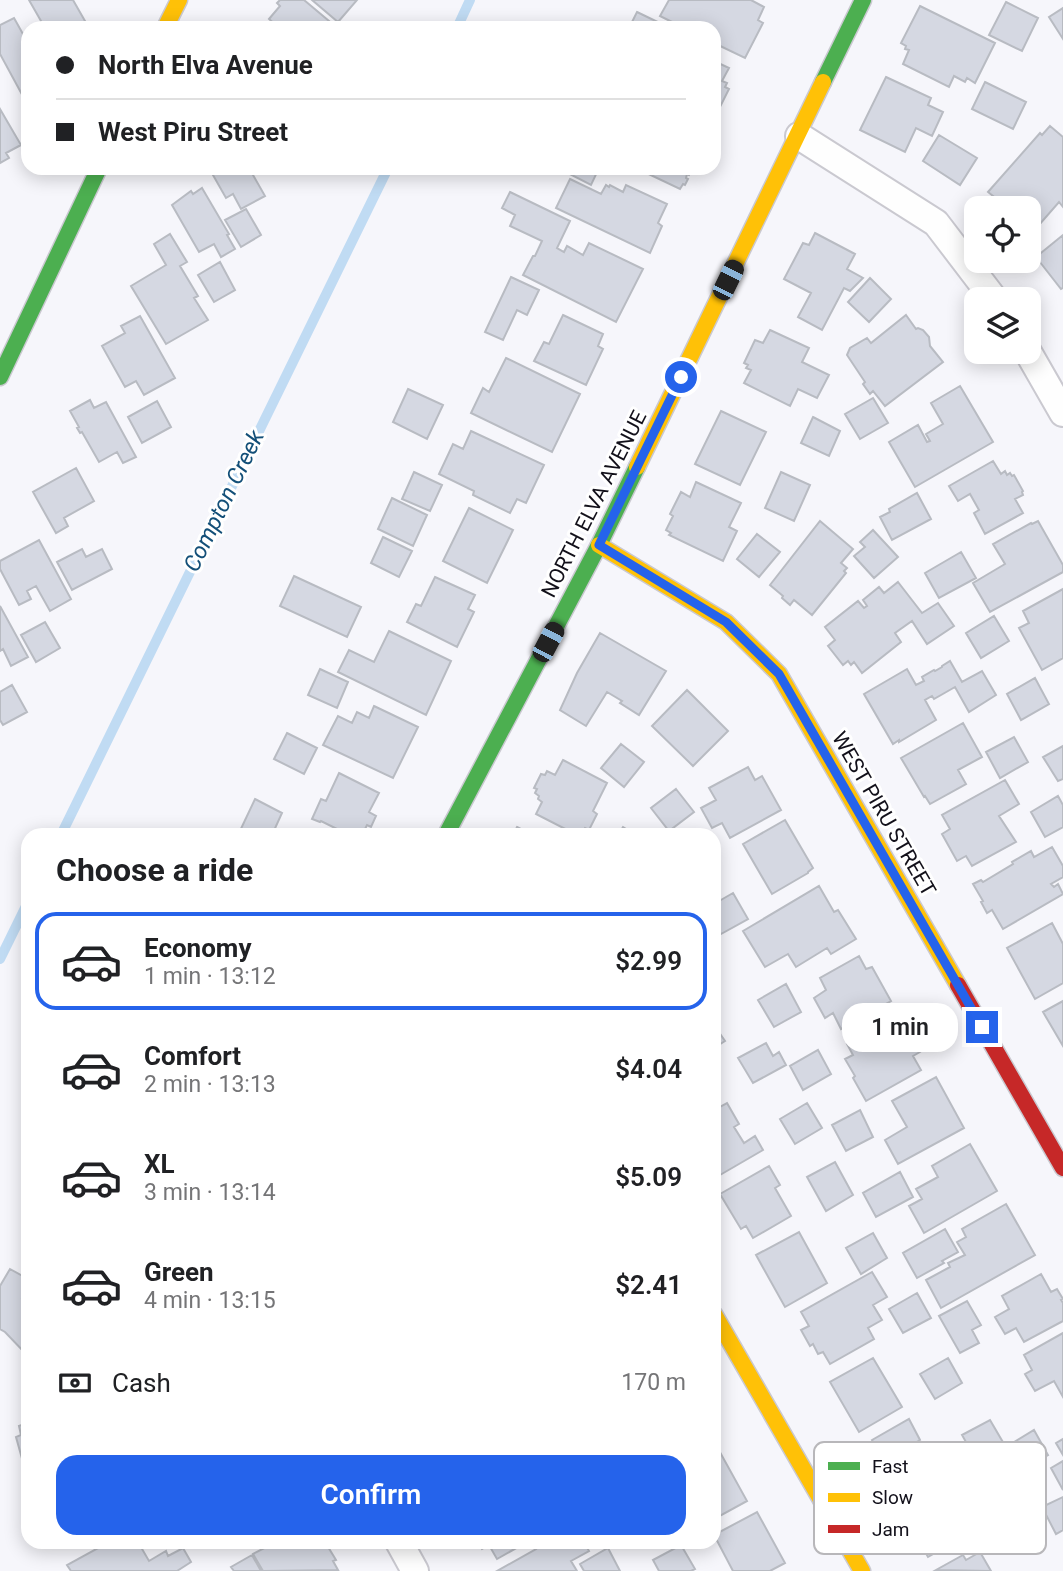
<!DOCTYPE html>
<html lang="en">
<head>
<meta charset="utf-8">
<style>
	:root { --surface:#fff; --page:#f6f6f6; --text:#202124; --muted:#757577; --line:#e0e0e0; --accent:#2563eb }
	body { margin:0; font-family:Roboto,sans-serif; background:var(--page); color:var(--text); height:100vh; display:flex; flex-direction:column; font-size:26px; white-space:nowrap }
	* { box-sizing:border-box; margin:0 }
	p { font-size:23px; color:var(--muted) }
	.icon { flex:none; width:38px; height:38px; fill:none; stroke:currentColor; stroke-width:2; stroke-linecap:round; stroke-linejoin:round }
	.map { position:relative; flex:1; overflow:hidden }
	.panel { position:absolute; left:21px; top:828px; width:700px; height:721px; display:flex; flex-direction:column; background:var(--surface); border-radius:21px; box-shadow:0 4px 18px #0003 }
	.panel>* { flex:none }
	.guide { position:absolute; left:21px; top:21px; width:700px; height:154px; border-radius:21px; box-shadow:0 4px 18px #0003; display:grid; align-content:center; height:154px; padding:0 35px; background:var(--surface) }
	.controls { position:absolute; left:964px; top:196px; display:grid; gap:14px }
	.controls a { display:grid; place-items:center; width:77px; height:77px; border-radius:14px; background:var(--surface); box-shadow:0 4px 18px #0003; font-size:35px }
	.end { position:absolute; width:32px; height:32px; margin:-16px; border:9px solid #2563eb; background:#fff; box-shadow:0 0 0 4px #fff }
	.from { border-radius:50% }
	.bubble { position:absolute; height:49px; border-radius:21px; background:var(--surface); box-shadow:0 4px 18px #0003; font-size:23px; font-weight:600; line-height:49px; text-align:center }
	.car { position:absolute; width:21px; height:42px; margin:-21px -10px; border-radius:9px; box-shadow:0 0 5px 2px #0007; background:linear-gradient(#222 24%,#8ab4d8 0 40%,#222 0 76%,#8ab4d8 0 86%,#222 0) }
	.guide b { display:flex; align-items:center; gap:24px; height:66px; font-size:26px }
	.guide b+b { border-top:2px solid var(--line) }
	.guide i { width:18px; height:18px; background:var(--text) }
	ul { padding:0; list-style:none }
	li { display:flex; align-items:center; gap:21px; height:98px; margin:0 14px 10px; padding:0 21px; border:4px solid transparent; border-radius:21px }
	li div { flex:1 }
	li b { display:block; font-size:26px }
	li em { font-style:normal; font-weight:600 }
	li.current { border-color:var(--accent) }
	li>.icon { width:63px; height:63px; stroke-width:1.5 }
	h2 { padding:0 35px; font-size:32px; line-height:84px }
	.pay { display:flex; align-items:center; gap:18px; height:77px; padding:0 35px; font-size:26px }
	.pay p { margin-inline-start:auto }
	.action { display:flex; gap:14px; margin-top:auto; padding:14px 35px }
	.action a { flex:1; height:80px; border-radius:21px; background:var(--accent); color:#fff; font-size:28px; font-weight:600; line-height:80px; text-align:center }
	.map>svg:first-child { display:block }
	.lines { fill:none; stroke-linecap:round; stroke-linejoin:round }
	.stream { stroke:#c0dbf3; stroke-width:10 }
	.building { fill:#d5d8e2; stroke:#b8bbc2; stroke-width:2 }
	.street-casing { stroke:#cac9d0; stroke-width:30 }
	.fast-casing { stroke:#cac9d0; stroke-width:19 }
	.slow-casing { stroke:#cac9d0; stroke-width:19 }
	.jam-casing { stroke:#cac9d0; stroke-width:19 }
	.street { stroke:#fefefe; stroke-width:26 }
	.fast { stroke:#4caf50; stroke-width:16 }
	.slow { stroke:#ffc107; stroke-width:16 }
	.jam { stroke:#c62828; stroke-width:16 }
	.route { stroke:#2563eb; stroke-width:9 }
	.labels { text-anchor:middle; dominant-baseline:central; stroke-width:6; stroke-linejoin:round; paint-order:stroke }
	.street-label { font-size:21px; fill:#12101a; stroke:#fff }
	.water-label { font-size:23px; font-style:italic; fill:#134f78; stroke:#fff }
	.key { fill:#fff; stroke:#b8b7ba; stroke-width:2 }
	.key-label { font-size:19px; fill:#12101a }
</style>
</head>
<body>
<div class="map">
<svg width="1063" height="1571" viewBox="0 0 1063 1571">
	<rect width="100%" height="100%" fill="#f6f6fb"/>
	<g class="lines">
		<!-- stream -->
		<path class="stream" d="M457,28L470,0
			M61,835L388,168
			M0,959L28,902"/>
	</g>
	<!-- building -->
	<path class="building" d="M29,0H73L89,28H45Z
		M280,0H304L335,26L334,28H279L269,19L280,6L277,3Z
		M312,0H357L338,22Z
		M669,0H751L764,7L758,20L763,23L745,58L714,43V28H684L660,16Z
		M1006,2L1038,18L1022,51L989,35Z
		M920,6L995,43L975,83L967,78L965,82L954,76L949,87L903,64L909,50L905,49L906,46L901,43Z
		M1063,8V39L1049,17Z
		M637,12L666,26L665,28H629Z
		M14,18L28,43V98L25,100L0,54V25Z
		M714,61L729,68L722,81L727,83L725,87L729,89L718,111L714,109Z
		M886,77L931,98L928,105L943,112L932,136L916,128L905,152L860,130Z
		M985,82L1026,102L1013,129L972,109Z
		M0,109L21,145L6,153L9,158L0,163Z
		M1050,126L1063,137V207L1059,202L1032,233L1029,230V208H993L999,201L988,192L1040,133L1042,135Z
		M939,135L977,158L960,185L923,161Z
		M209,168H249L265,196L241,209L233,194L226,198Z
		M563,168H599L591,185L562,170Z
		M636,168H694L689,175L687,174L686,178L688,179L685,185L683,184L680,189Z
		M570,179L601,194L606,185L609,187L610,185L623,192L626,185L667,204L658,223L662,226L650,253L556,208Z
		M202,188L229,234L227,235L235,249L221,257L214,244L199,252L172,205L191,191L193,194Z
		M510,192L570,221L557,248L564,252L567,246L583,255L589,243L643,269L616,322L523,275L533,256H535L542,241L510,226L515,215L502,208Z
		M246,209L261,235L241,247L225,220Z
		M815,233L855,254L847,269L863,278L850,291L844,288L822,330L798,317L811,293L784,279L803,243L809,245Z
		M170,234L187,262L180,266L198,296L194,298L208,320L166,344L131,286L166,265L154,244Z
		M1063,235V288L1061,289L1036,257Z
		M220,262L235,290L214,302L198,275Z
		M511,277L539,290L527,315L517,310L503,340L485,332Z
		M870,278L891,299L869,322L848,302Z
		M563,315L603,334L598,346L603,349L586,385L534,361L544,342L549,344Z
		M906,315L916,329L918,328L923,330L929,337L930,346L943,362L885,406L873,391L870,394L863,384L865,382L847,355L850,348L867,338L871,343Z
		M140,316L175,378L144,395L136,381L125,387L102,346L125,333L121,326Z
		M770,330L809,348L802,362L829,375L817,398L798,389L790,406L744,383L751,370L746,368L748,365L744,363L755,340L763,343Z
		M506,358L580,394L552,452L471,413L483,388L489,392Z
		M960,386L993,442L915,487L889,442L918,425L927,442L930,441L926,434L943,424L931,403Z
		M408,389L443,405L427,439L393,422Z
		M873,398L888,423L860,439L845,414Z
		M90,400L94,408L106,402L136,457L123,463L117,452L99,462L82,432L80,433L77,428L79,427L70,411Z
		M157,401L171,427L142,443L128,417Z
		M721,411L766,432L740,485L695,464Z
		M813,417L840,431L829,456L801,443Z
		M471,431L544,465L526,503L517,499L510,513L473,495L474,491L439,474L453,444L463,449Z
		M993,461L1001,474L1005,471L1007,475L1010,473L1012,476L1014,475L1023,491L1022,492L1023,495L1015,499L1023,513L985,534L974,513L979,510L970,494L958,501L949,486Z
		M76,468L94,501L64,518L68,526L56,533L33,492Z
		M414,472L442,485L430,511L402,499Z
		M781,472L810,485L794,521L765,508Z
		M696,482L741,503L729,527L737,531L723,561L669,535L671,533L666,530L673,516L670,514L681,492L690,497Z
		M917,493L931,519L892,540L880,517L890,512L889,509Z
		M392,498L427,515L413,546L378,529Z
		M469,508L513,530L487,583L443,561Z
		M820,521L853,549L841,563L847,568L844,571L846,573L812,615L794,600L790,605L782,598L783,596L770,585Z
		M1038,521L1063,565V572L990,612L973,583L1005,564L993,544L1031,523L1032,524Z
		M873,530L898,557L874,578L854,556L865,547L860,542Z
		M757,534L780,552L759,577L737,559Z
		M383,537L412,551L399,577L371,563Z
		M39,540L71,599L50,611L36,586L27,591L31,599L19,605L0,569V561Z
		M82,549L86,557L102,549L112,569L72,590L57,562Z
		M961,552L976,578L939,598L925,573Z
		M294,576L361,607L347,637L280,606Z
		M435,577L475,595L468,609L474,612L457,647L407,622L416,604L421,606Z
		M898,582L922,613L938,603L954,626L927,644L912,621L895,633L901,642L862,673L854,662L851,665L848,661L843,665L828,646L835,640L825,627L858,601L864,608L867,606L863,600L879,587L884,593Z
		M1063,589V658L1042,670L1019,628L1029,623L1023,611Z
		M0,606L28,657L11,666L3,649L0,651Z
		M994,616L1009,641L981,658L966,633Z
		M45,622L60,648L36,662L21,635Z
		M389,631L451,661L426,715L338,672L349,650L374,662Z
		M600,633L666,671L639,715L620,703L622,701L607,692L586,726L560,710L577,673Z
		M950,661L962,682L982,671L996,695L969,712L955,687L934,699L932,696L925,700L936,720L899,742V740L893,744L864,694L907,669L916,685L924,681L922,677L934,670L935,671L942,667V666Z
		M320,669L348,682L337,708L308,695Z
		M1035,678L1049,704L1021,720L1007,694Z
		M12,685L27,712L3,725L0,720V692Z
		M687,690L728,731L693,766L652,726Z
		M374,706L418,727L393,778L323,745L338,716L352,723L357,712L369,718Z
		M963,723L982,757L958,770L966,784L930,804L925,796L924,797L901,758Z
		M287,733L317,748L304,774L274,759Z
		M1014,737L1028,762L1000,778L986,752Z
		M621,744L644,762L624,787L601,768Z
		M1063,746V779L1058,781L1043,757Z
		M563,760L607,783L593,811L597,814L589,830L585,828L582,835H577L536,814L542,802L538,799L539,796L535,793L537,789L534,788L541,774L545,775L547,771L555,775Z
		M748,767L755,780L762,776L781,810L730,838L722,823L712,828L701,808L716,800L709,788Z
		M339,773L379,793L369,812L376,816L371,827L367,825L362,835H349L321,821L320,822L312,819L321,799L326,801Z
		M1005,780L1019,804L999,816L1016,842L972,866L966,856L957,861L942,834L950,829L942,815Z
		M676,789L694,812L669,831L651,808Z
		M1058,796L1063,805V827L1045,837L1031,812Z
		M255,799L282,813L272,835H238Z
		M785,820L813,868L808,872V873L772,894L743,844Z
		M517,827L532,835H513Z
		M623,827L636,835H618Z
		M1052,847L1063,866V877L1051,884L1054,887L1058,884L1063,894L1003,929L992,910L987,913L981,902L983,901L973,884L981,880L983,882L1013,864L1012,862L1031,851L1034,857Z
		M819,886L834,912L838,910L856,939L831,954L827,948L796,967L788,954L765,967L743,931Z
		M733,893L748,919L721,934L714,923V904Z
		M1052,923L1063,944V983L1035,999L1007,948Z
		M859,956L866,969L872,967L891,1001L841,1029L833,1013L825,1018L814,998L826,990L820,978Z
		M786,984L801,1012L774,1027L758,1000Z
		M1063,1001V1046L1043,1012Z
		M890,1019L897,1030L905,1026L920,1052L913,1056L921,1070L866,1101L853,1078L855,1076L845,1059L853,1055L847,1044Z
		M714,1025L725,1041L714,1048Z
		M766,1043L773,1056L779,1052L786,1065L753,1083L738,1058Z
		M818,1050L831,1074L803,1090L790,1066Z
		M936,1077L964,1128L898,1164L885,1140L907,1127L892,1101Z
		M727,1103L739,1124L734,1127L744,1143L755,1136L763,1150L720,1175L714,1165V1110Z
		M807,1103L822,1128L795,1144L780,1119Z
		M860,1110L873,1137L846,1151L832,1125Z
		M970,1144L997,1191L924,1233L909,1206L922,1199L916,1189L938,1177L932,1166Z
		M835,1162L853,1195L826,1211L807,1177Z
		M769,1166L780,1185L775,1188L791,1216L753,1238L746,1226L741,1229L720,1194Z
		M900,1172L913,1197L876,1217L863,1193Z
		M1006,1204L1035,1255L941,1308L926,1280L950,1267L948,1263L965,1255L957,1242L966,1237L962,1229Z
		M945,1229L958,1252L942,1261L944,1263L917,1278L903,1253Z
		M799,1232L827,1283L785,1307L756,1255Z
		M873,1233L887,1258L861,1274L846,1248Z
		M10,1269L28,1279V1288L22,1298L28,1303L27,1355L5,1332L0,1329V1286Z
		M872,1272L887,1297L873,1305L882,1320L868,1328L874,1339L830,1364L823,1352L818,1354L813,1344L810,1346L801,1330L809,1326L801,1312Z
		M1041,1274L1051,1292L1057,1289L1063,1299L1061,1300L1063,1303V1321L1024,1342L1016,1328L1005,1334L995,1317L1009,1309L1002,1296Z
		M917,1293L931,1318L903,1333L889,1309Z
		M967,1301L981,1325L972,1330L979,1343L960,1353L939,1316Z
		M1063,1333V1397L1054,1381L1035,1391L1025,1374L1032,1370L1024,1355Z
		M873,1358L902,1407L859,1432L830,1382Z
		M948,1358L962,1383L935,1399L920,1374Z
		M909,1419L920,1440L915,1443L924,1458L936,1452L945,1467L901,1492L895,1480L887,1485L872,1458L880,1454L872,1440Z
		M990,1420L1004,1444L976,1460L962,1435Z
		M28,1423V1463V1461L23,1462L16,1437L21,1435L19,1426Z
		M1034,1430L1048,1455L1020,1471L1006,1447Z
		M1063,1439V1455L1056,1443Z
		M716,1445L747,1501L718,1517L714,1510V1446Z
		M1063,1461V1490L1051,1468Z
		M952,1481L973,1518L966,1521L972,1532L928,1557L901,1510Z
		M1063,1497V1530L1056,1534L1042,1507Z
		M757,1512L785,1563L770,1571H733L714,1535Z
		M109,1542H138L149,1561L166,1551L168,1556L183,1548L191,1562L177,1571H71L67,1565Z
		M276,1542H325L336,1560L333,1561L338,1570L263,1571L253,1554Z
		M478,1542H527L497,1559L489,1545L482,1549Z
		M545,1542H584L589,1551L571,1561L577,1571H497L536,1549L535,1547Z
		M681,1545L695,1569L691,1571H659L653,1560Z
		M608,1548L620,1571H584L580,1564Z
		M980,1552L991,1571L936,1570L963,1555L966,1560Z
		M252,1555L261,1571H234L231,1567Z"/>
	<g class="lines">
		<defs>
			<path id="street" d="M799,136L936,223L994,299
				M1028,352L1063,413
				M399,1542L415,1571"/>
			<path id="fast" d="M823,82L863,0
				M0,377L99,168
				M446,835L599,545L637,467"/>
			<path id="slow" d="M165,28L179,0
				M637,467L823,82
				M599,545L726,622L779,674L958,985
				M714,1314L862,1571"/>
			<path id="jam" d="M958,985L1063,1168"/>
		</defs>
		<!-- street casing -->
		<use href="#street" class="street-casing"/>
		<!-- fast casing -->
		<use href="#fast" class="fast-casing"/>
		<!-- slow casing -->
		<use href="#slow" class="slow-casing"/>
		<!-- jam casing -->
		<use href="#jam" class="jam-casing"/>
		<!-- street -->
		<use href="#street" class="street"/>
		<!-- fast -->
		<use href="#fast" class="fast"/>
		<!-- slow -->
		<use href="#slow" class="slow"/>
		<!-- jam -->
		<use href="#jam" class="jam"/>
	</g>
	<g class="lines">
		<!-- route -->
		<path class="route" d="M681,377L599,545L726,622L779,674L982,1027"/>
	</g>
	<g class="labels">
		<!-- street labels -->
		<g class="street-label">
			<text transform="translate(594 504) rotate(-63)">NORTH ELVA AVENUE</text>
			<text transform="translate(884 814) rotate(60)">WEST PIRU STREET</text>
		</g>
		<!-- water labels -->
		<g class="water-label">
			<text transform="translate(224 501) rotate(-64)">Compton Creek</text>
		</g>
	</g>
	<!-- legend -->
	<rect x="814" y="1442" width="232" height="112" rx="10" class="key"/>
	<rect x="828" y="1462" width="32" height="8" fill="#4caf50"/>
	<rect x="828" y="1493" width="32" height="9" fill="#ffc107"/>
	<rect x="828" y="1525" width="32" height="8" fill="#c62828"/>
	<g class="key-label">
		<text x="872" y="1473">Fast</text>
		<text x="872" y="1504">Slow</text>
		<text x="872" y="1536">Jam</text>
	</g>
</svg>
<div class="controls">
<a><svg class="icon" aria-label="locate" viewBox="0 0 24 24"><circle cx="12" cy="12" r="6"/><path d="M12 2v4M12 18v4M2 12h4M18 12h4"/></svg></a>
<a><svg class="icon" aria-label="layers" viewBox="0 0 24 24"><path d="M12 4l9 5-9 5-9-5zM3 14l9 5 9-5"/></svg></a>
</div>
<i class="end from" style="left:681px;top:377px"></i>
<i class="end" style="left:982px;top:1027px"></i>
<div class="bubble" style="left:842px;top:1003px;width:116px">1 min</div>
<i class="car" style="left:728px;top:280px;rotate:26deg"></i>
<i class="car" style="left:548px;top:642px;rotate:28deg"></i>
<div class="guide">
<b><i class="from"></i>North Elva Avenue</b>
<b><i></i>West Piru Street</b>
</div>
<section class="panel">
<h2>Choose a ride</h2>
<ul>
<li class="current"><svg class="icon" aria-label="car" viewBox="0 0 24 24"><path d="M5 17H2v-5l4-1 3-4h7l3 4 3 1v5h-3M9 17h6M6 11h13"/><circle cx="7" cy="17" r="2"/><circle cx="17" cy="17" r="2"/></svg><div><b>Economy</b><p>1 min · 13:12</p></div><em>$2.99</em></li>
<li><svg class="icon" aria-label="car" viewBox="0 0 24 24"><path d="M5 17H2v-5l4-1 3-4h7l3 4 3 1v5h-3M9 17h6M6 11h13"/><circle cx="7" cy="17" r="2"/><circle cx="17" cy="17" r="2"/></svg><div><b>Comfort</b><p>2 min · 13:13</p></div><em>$4.04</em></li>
<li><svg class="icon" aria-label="car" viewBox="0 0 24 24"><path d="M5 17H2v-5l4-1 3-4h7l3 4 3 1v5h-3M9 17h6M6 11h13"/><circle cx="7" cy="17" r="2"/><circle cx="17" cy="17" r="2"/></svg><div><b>XL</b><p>3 min · 13:14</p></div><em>$5.09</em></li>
<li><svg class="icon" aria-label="car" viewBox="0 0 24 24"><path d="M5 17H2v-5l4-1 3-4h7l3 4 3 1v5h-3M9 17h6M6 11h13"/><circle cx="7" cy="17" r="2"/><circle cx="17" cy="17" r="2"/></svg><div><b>Green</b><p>4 min · 13:15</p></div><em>$2.41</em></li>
</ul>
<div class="pay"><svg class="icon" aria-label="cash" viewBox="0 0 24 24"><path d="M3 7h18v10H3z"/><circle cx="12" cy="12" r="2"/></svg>Cash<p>170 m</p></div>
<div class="action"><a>Confirm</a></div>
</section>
</div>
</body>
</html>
